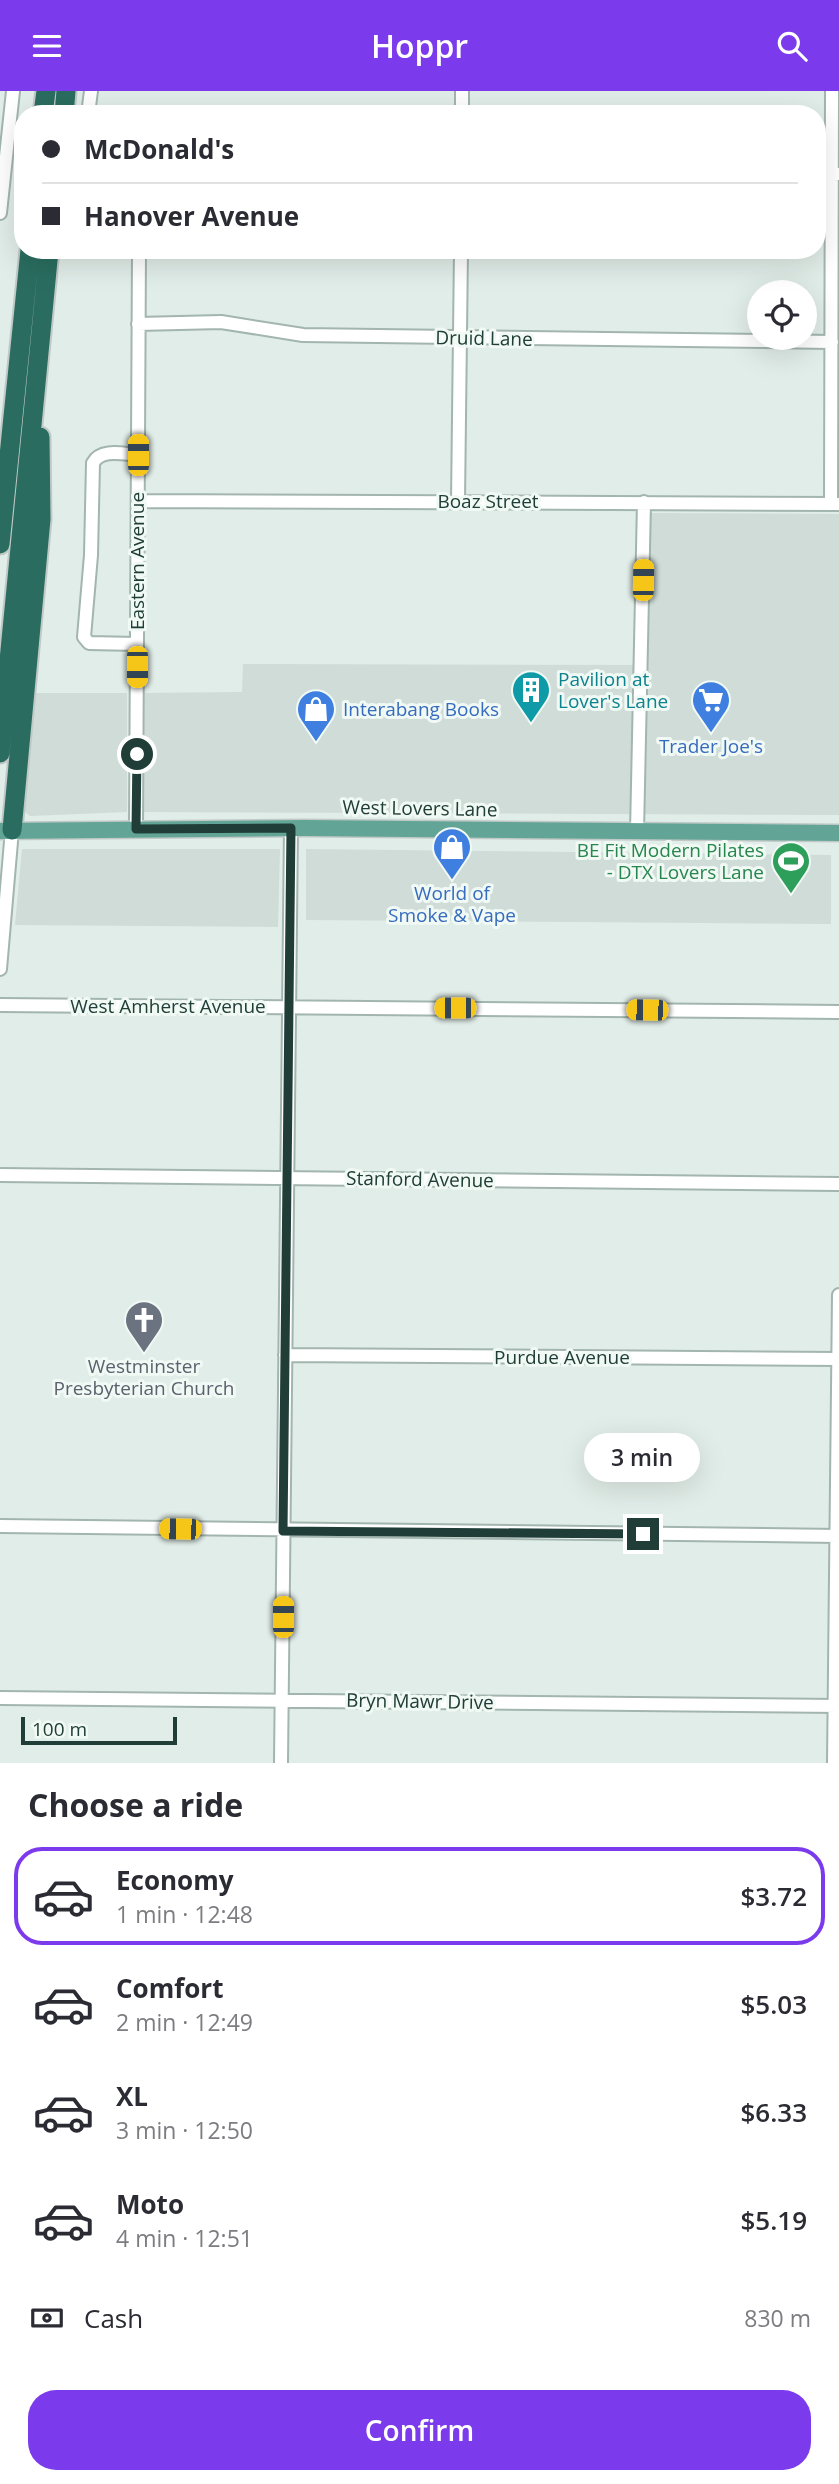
<!DOCTYPE html>
<html lang="en">
<head>
<meta charset="utf-8">
<style>
	:root { --surface:#fff; --page:#f7f7f7; --text:#2b2b33; --muted:#7c7c81; --line:#e1e1e2; --accent:#7c3aed }
	body { margin:0; font-family:"Open Sans",sans-serif; background:var(--page); color:var(--text); height:100vh; display:flex; flex-direction:column; font-size:26px; white-space:nowrap }
	* { box-sizing:border-box; margin:0 }
	p { font-size:23px; color:var(--muted) }
	.icon { flex:none; width:38px; height:38px; fill:none; stroke:currentColor; stroke-width:2; stroke-linecap:round; stroke-linejoin:round }
	.map { position:relative; height:1672px; overflow:hidden }
	.details { display:flex; flex-direction:column; background:var(--surface); flex:1 }
	.details>* { flex:none }
	.banner { position:absolute; left:14px; top:14px; width:812px; height:154px; border-radius:28px; box-shadow:0 7px 28px #0002; display:grid; align-content:center; height:154px; padding:0 28px; background:var(--surface) }
	.buttons { position:absolute; left:747px; top:189px; display:grid; gap:14px }
	.buttons a { display:grid; place-items:center; width:70px; height:70px; border-radius:50%; background:var(--surface); box-shadow:0 7px 28px #0002; font-size:35px }
	.scale { position:absolute; left:21px; bottom:18px; width:156px; box-sizing:border-box; padding-left:7px; border:4px solid #203e37; border-top:0; font-size:19px; line-height:24px; white-space:nowrap; color:#203e37; -webkit-text-stroke:5px #f1f9f5; paint-order:stroke }
	.end { position:absolute; width:32px; height:32px; margin:-16px; border:9px solid #203e37; background:#fff; box-shadow:0 0 0 4px #fff }
	.from { border-radius:50% }
	.bubble { position:absolute; height:49px; border-radius:24px; background:var(--surface); box-shadow:0 7px 28px #0002; font-size:23px; font-weight:600; line-height:49px; text-align:center }
	.car { position:absolute; width:21px; height:42px; margin:-21px -10px; border-radius:9px; box-shadow:0 0 5px 2px #0007; background:linear-gradient(#f5c518 24%,#345 0 40%,#f5c518 0 76%,#345 0 86%,#f5c518 0) }
	.banner b { display:flex; align-items:center; gap:24px; height:66px; font-size:26px }
	.banner b+b { border-top:2px solid var(--line) }
	.banner i { width:18px; height:18px; background:var(--text) }
	ul { padding:0; list-style:none }
	li { display:flex; align-items:center; gap:21px; height:98px; margin:0 14px 10px; padding:0 14px; border:4px solid transparent; border-radius:28px }
	li div { flex:1 }
	li b { display:block; font-size:26px }
	li em { font-style:normal; font-weight:600 }
	li.current { border-color:var(--accent) }
	li>.icon { width:63px; height:63px; stroke-width:1.5 }
	h2 { padding:0 28px; font-size:32px; line-height:84px }
	.pay { display:flex; align-items:center; gap:18px; height:77px; padding:0 28px; font-size:26px }
	.pay p { margin-inline-start:auto }
	.action { display:flex; gap:14px; margin-top:auto; padding:14px 28px }
	.action a { flex:1; height:80px; border-radius:28px; background:var(--accent); color:#fff; font-size:28px; font-weight:600; line-height:80px; text-align:center }
	header { display:flex; justify-content:space-between; align-items:center; height:91px; padding:0 28px; background:var(--accent); color:#fff; font-size:32px; font-weight:600 }
	.map>svg:first-child { display:block }
	.built { fill:#cfdcd7 }
	.lines { fill:none; stroke-linecap:round; stroke-linejoin:round }
	.minor-casing { stroke:#a3b5af; stroke-width:16 }
	.major-casing { stroke:#c1c9c7; stroke-width:19 }
	.highway-casing { stroke:#c1c9c7; stroke-width:23 }
	.minor { stroke:#fff; stroke-width:12 }
	.major { stroke:#62a596; stroke-width:16 }
	.highway { stroke:#2a6d60; stroke-width:19 }
	.route { stroke:#203e37; stroke-width:9 }
	.labels { text-anchor:middle; dominant-baseline:central; stroke-width:6; stroke-linejoin:round; paint-order:stroke }
	.street-label { font-size:19px; fill:#203e37; stroke:#f1f9f5 }
	.culture-label { font-size:19px; fill:#0d838f; stroke:#f1f9f5; text-anchor:start }
	.shop-label { font-size:19px; fill:#366cbe; stroke:#f1f9f5 }
	.leisure-label { font-size:19px; fill:#27864d; stroke:#f1f9f5; text-anchor:end }
	.worship-label { font-size:19px; fill:#5b616d; stroke:#f1f9f5 }
</style>
</head>
<body>
<header><svg class="icon" aria-label="menu" viewBox="0 0 24 24"><path d="M4 6h16M4 12h16M4 18h16"/></svg>Hoppr<svg class="icon" aria-label="search" viewBox="0 0 24 24"><circle cx="10" cy="10" r="6"/><path d="M15 15l6 6"/></svg></header>
<div class="map">
<svg width="839" height="1672" viewBox="0 0 839 1672">
	<rect width="100%" height="100%" fill="#e1ede8"/>
	<!-- built -->
	<path class="built" d="M650,422L839,423V724L140,721L141,602L242,601L243,573L647,574Z
		M32,602H127V721L30,725L24,720Z
		M22,758H280L278,836L15,834Z
		M306,758L831,764V833L306,829Z"/>
	<g class="lines">
		<defs>
			<path id="minor" d="M462,0V23
				M88,23L91,0
				M817,84L839,83
				M0,122L13,0
				M138,233L221,231L303,244L832,251
				M138,410L839,413
				M458,410L461,159
				M831,413L832,0
				M137,553L89,552L84,546L91,464L93,372C101,357 123,363 138,364
				M136,738L139,159
				M637,741L644,411
				M0,878L12,739
				M0,914L839,921
				M0,1084L839,1093
				M285,1264L839,1268
				M0,1435L839,1445
				M0,1607L839,1615
				M281,1672L291,737
				M834,1672L839,1204"/>
			<path id="major" d="M0,740L305,737L839,742"/>
			<path id="highway" d="M43,23L46,0
				M64,23L66,0
				M0,453L30,159
				M0,662L49,159
				M12,739L41,428L40,346"/>
		</defs>
		<!-- minor casing -->
		<use href="#minor" class="minor-casing"/>
		<!-- major casing -->
		<use href="#major" class="major-casing"/>
		<!-- highway casing -->
		<use href="#highway" class="highway-casing"/>
		<!-- minor -->
		<use href="#minor" class="minor"/>
		<!-- major -->
		<use href="#major" class="major"/>
		<!-- highway -->
		<use href="#highway" class="highway"/>
	</g>
	<g class="lines">
		<!-- route -->
		<path class="route" d="M137,663L136,738L291,737L283,1440L643,1443"/>
	</g>
	<!-- icons -->
	<defs>
		<symbol id="building-pin" viewBox="-11 -11 22 30"><path d="M0 17L-7.5 6A9.5 9.5 0 1 1 7.5 6Z" fill="#0f9aa8" stroke="#f1f9f5"/><path d="M-4-6H4V6H1V3H-1V6H-4ZM-2.5-4.3h1.7v1.8h-1.7ZM.8-4.3h1.7v1.8H.8ZM-2.5-1h1.7V.8h-1.7ZM.8-1h1.7V.8H.8Z" fill="#fff"/></symbol>
		<symbol id="supermarket-pin" viewBox="-11 -11 22 30"><path d="M0 17L-7.5 6A9.5 9.5 0 1 1 7.5 6Z" fill="#3f7fe0" stroke="#f1f9f5"/><path d="M-6-5.5h2.5l.6 2H6L4.5 2H-2.5L-4.4-4H-6ZM-1.5 3.2a1.3 1.3 0 1 0 .1 0ZM3 3.2a1.3 1.3 0 1 0 .1 0Z" fill="#fff"/></symbol>
		<symbol id="shop-pin" viewBox="-11 -11 22 30"><path d="M0 17L-7.5 6A9.5 9.5 0 1 1 7.5 6Z" fill="#3f7fe0" stroke="#f1f9f5"/><path d="M-5-2.5h2.3a2.7 3.5 0 0 1 5.4 0H5L5.5 6h-11ZM-1.5-2.5h3a1.5 2.3 0 0 0-3 0Z" fill="#fff"/></symbol>
		<symbol id="stadium-pin" viewBox="-11 -11 22 30"><path d="M0 17L-7.5 6A9.5 9.5 0 1 1 7.5 6Z" fill="#2e9e5b" stroke="#f1f9f5"/><path d="M0-5a6.5 5 0 1 0 0 10a6.5 5 0 1 0 0-10ZM-3.5-1.8h7v3.6h-7Z" fill="#fff"/></symbol>
		<symbol id="church-pin" viewBox="-11 -11 22 30"><path d="M0 17L-7.5 6A9.5 9.5 0 1 1 7.5 6Z" fill="#6b7280" stroke="#f1f9f5"/><path d="M-1.2-6h2.4v3.5h3.3v2.4h-3.3V6h-2.4V-.1h-3.3v-2.4h3.3Z" fill="#fff"/></symbol>
	</defs>
	<g fill-rule="evenodd">
		<use href="#building-pin" x="509" y="577" width="44" height="60"/>
		<use href="#supermarket-pin" x="689" y="587" width="44" height="60"/>
		<use href="#shop-pin" x="294" y="596" width="44" height="60"/>
		<use href="#shop-pin" x="430" y="734" width="44" height="60"/>
		<use href="#stadium-pin" x="769" y="748" width="44" height="60"/>
		<use href="#church-pin" x="122" y="1207" width="44" height="60"/>
	</g>
	<g class="labels">
		<!-- street labels -->
		<g class="street-label">
			<text transform="translate(484 247) rotate(1)">Druid Lane</text>
			<text x="488" y="410">Boaz Street</text>
			<text transform="translate(137 470) rotate(-90)">Eastern Avenue</text>
			<text transform="translate(420 717) rotate(1)">West Lovers Lane</text>
			<text x="168" y="915">West Amherst Avenue</text>
			<text transform="translate(420 1088) rotate(1)">Stanford Avenue</text>
			<text x="562" y="1266">Purdue Avenue</text>
			<text transform="translate(420 1610) rotate(1)">Bryn Mawr Drive</text>
		</g>
		<!-- culture labels -->
		<g class="culture-label">
			<text x="558" y="588">Pavilion at<tspan x="558" dy="22">Lover's Lane</tspan></text>
		</g>
		<!-- shop labels -->
		<g class="shop-label">
			<text x="343" y="618" text-anchor="start">Interabang Books</text>
			<text x="711" y="655">Trader Joe's</text>
			<text x="452" y="802">World of<tspan x="452" dy="22">Smoke &amp; Vape</tspan></text>
		</g>
		<!-- leisure labels -->
		<g class="leisure-label">
			<text x="764" y="759">BE Fit Modern Pilates<tspan x="764" dy="22">- DTX Lovers Lane</tspan></text>
		</g>
		<!-- worship labels -->
		<g class="worship-label">
			<text x="144" y="1275">Westminster<tspan x="144" dy="22">Presbyterian Church</tspan></text>
		</g>
	</g>
</svg>
<div class="buttons">
<a><svg class="icon" aria-label="locate" viewBox="0 0 24 24"><circle cx="12" cy="12" r="6"/><path d="M12 2v4M12 18v4M2 12h4M18 12h4"/></svg></a>
</div>
<div class="scale">100 m</div>
<i class="end from" style="left:137px;top:663px"></i>
<i class="end" style="left:643px;top:1443px"></i>
<div class="bubble" style="left:584px;top:1342px;width:116px">3 min</div>
<i class="car" style="left:138px;top:364px;rotate:0deg"></i>
<i class="car" style="left:643px;top:489px;rotate:1deg"></i>
<i class="car" style="left:137px;top:576px;rotate:180deg"></i>
<i class="car" style="left:455px;top:917px;rotate:270deg"></i>
<i class="car" style="left:647px;top:919px;rotate:271deg"></i>
<i class="car" style="left:180px;top:1438px;rotate:271deg"></i>
<i class="car" style="left:283px;top:1526px;rotate:0deg"></i>
<div class="banner">
<b><i class="from"></i>McDonald's</b>
<b><i></i>Hanover Avenue</b>
</div>
</div>
<section class="details">
<h2>Choose a ride</h2>
<ul>
<li class="current"><svg class="icon" aria-label="car" viewBox="0 0 24 24"><path d="M5 17H2v-5l4-1 3-4h7l3 4 3 1v5h-3M9 17h6M6 11h13"/><circle cx="7" cy="17" r="2"/><circle cx="17" cy="17" r="2"/></svg><div><b>Economy</b><p>1 min · 12:48</p></div><em>$3.72</em></li>
<li><svg class="icon" aria-label="car" viewBox="0 0 24 24"><path d="M5 17H2v-5l4-1 3-4h7l3 4 3 1v5h-3M9 17h6M6 11h13"/><circle cx="7" cy="17" r="2"/><circle cx="17" cy="17" r="2"/></svg><div><b>Comfort</b><p>2 min · 12:49</p></div><em>$5.03</em></li>
<li><svg class="icon" aria-label="car" viewBox="0 0 24 24"><path d="M5 17H2v-5l4-1 3-4h7l3 4 3 1v5h-3M9 17h6M6 11h13"/><circle cx="7" cy="17" r="2"/><circle cx="17" cy="17" r="2"/></svg><div><b>XL</b><p>3 min · 12:50</p></div><em>$6.33</em></li>
<li><svg class="icon" aria-label="car" viewBox="0 0 24 24"><path d="M5 17H2v-5l4-1 3-4h7l3 4 3 1v5h-3M9 17h6M6 11h13"/><circle cx="7" cy="17" r="2"/><circle cx="17" cy="17" r="2"/></svg><div><b>Moto</b><p>4 min · 12:51</p></div><em>$5.19</em></li>
</ul>
<div class="pay"><svg class="icon" aria-label="cash" viewBox="0 0 24 24"><path d="M3 7h18v10H3z"/><circle cx="12" cy="12" r="2"/></svg>Cash<p>830 m</p></div>
<div class="action"><a>Confirm</a></div>
</section>
</body>
</html>
